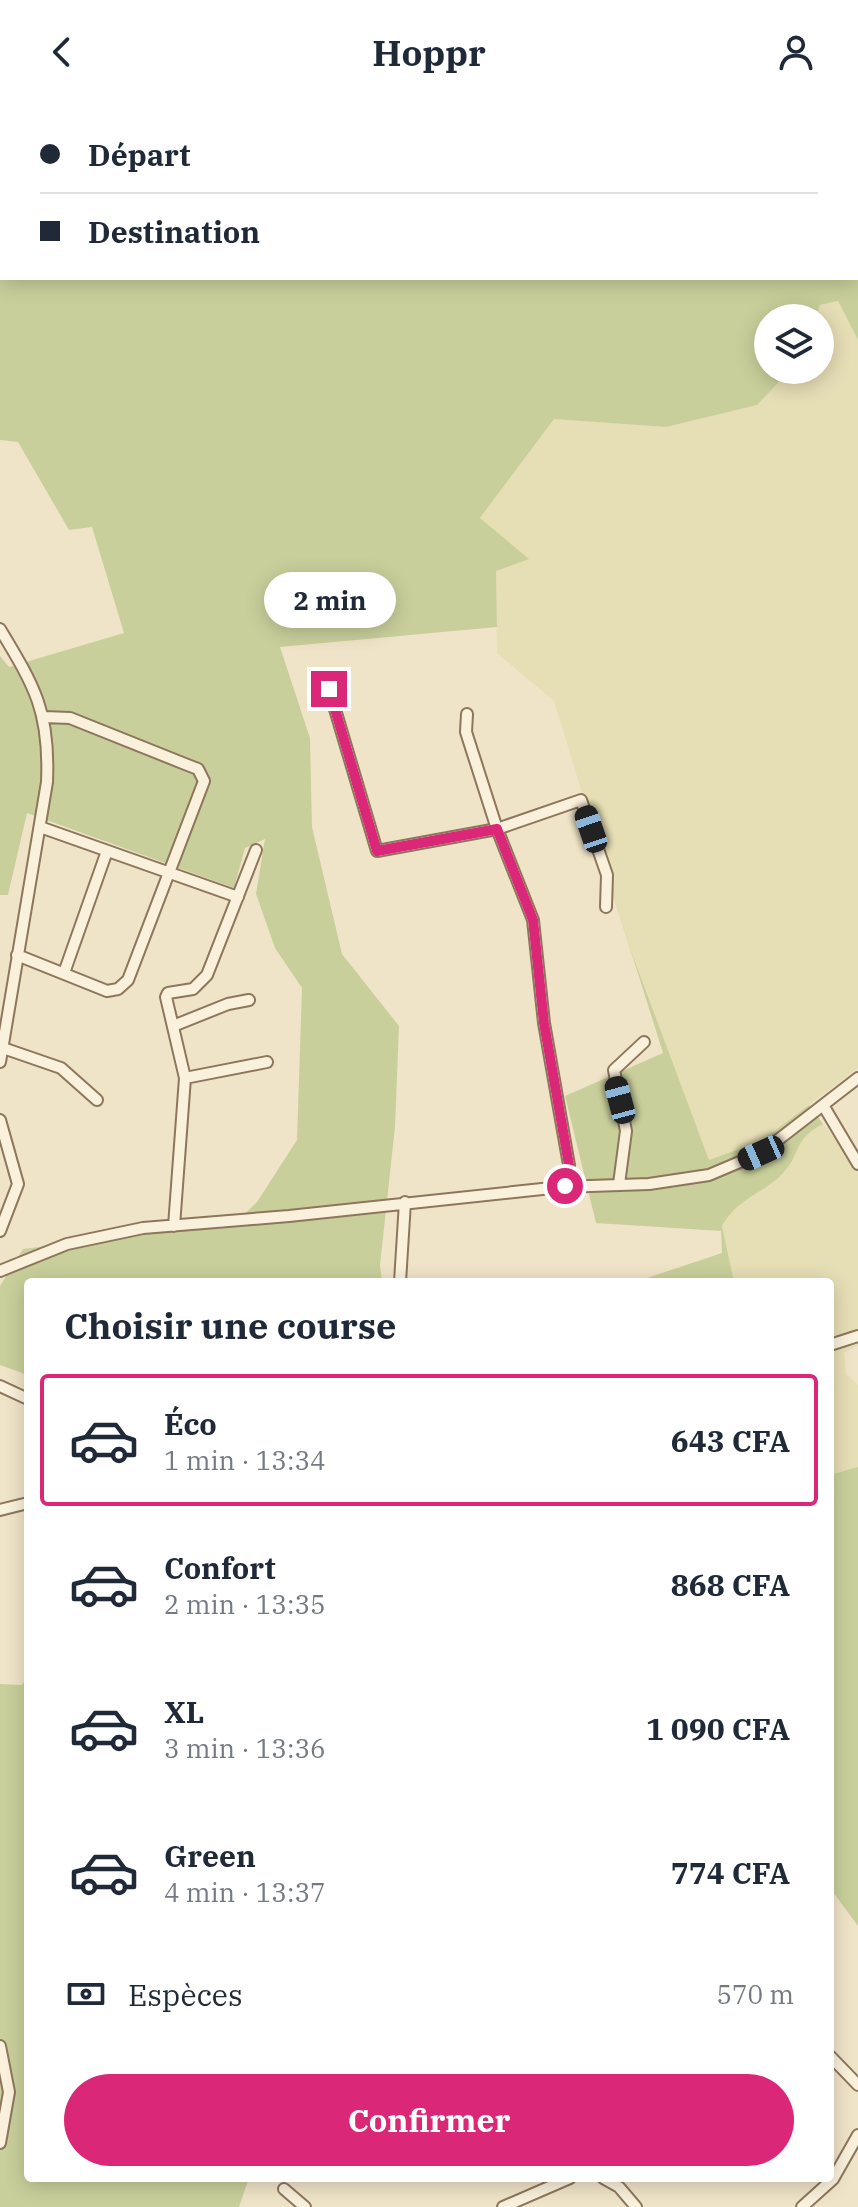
<!DOCTYPE html>
<html lang="fr">
<head>
<meta charset="utf-8">
<style>
	:root { --surface:#fff; --page:#f6f6f7; --text:#1f2937; --muted:#747a83; --line:#e0e1e3; --accent:#db2777 }
	body { margin:0; font-family:"IBM Plex Serif",serif; background:var(--page); color:var(--text); height:100vh; display:flex; flex-direction:column; font-size:30px; white-space:nowrap }
	* { box-sizing:border-box; margin:0 }
	p { font-size:26px; color:var(--muted) }
	.icon { flex:none; width:44px; height:44px; fill:none; stroke:currentColor; stroke-width:2; stroke-linecap:round; stroke-linejoin:round }
	.map { position:relative; flex:1; overflow:hidden }
	.side { position:absolute; left:24px; top:1174px; width:810px; height:904px; display:flex; flex-direction:column; background:var(--surface); border-radius:8px; box-shadow:0 4px 20px #0003 }
	.side>* { flex:none }
	.hud { position:absolute; left:0px; top:0px; width:858px; height:176px; box-shadow:0 4px 20px #0003; display:grid; align-content:center; height:176px; padding:0 40px; background:var(--surface) }
	.buttons { position:absolute; left:754px; top:200px; display:grid; gap:16px }
	.buttons a { display:grid; place-items:center; width:80px; height:80px; border-radius:50%; background:var(--surface); box-shadow:0 4px 20px #0003; font-size:40px }
	.end { position:absolute; width:36px; height:36px; margin:-18px; border:10px solid #db2777; background:#fff; box-shadow:0 0 0 4px #fff }
	.from { border-radius:50% }
	.bubble { position:absolute; height:56px; border-radius:28px; background:var(--surface); box-shadow:0 4px 20px #0003; font-size:26px; font-weight:700; line-height:56px; text-align:center }
	.car { position:absolute; width:24px; height:48px; margin:-24px -12px; border-radius:10px; box-shadow:0 0 6px 2px #0007; background:linear-gradient(#222 24%,#8ab4d8 0 40%,#222 0 76%,#8ab4d8 0 86%,#222 0) }
	.hud b { display:flex; align-items:center; gap:28px; height:76px; font-size:30px }
	.hud b+b { border-top:2px solid var(--line) }
	.hud i { width:20px; height:20px; background:var(--text) }
	ul { padding:0; list-style:none }
	li { display:flex; align-items:center; gap:24px; height:132px; margin:0 16px 12px; padding:0 24px; border:4px solid transparent; border-radius:8px }
	li div { flex:1 }
	li b { display:block; font-size:30px }
	li em { font-style:normal; font-weight:700 }
	li.current { border-color:var(--accent) }
	li>.icon { width:72px; height:72px; stroke-width:1.5 }
	h2 { padding:0 40px; font-size:36px; line-height:96px }
	.pay { display:flex; align-items:center; gap:20px; height:88px; padding:0 40px; font-size:30px }
	.pay p { margin-inline-start:auto }
	.action { display:flex; gap:16px; margin-top:auto; padding:16px 40px }
	.action a { flex:1; height:92px; border-radius:48px; background:var(--accent); color:#fff; font-size:32px; font-weight:700; line-height:92px; text-align:center }
	header { display:flex; justify-content:space-between; align-items:center; height:104px; padding:0 40px; background:var(--surface); font-size:36px; font-weight:700 }
	.map>svg:first-child { display:block }
	.farmland { fill:#e6deb5 }
	.green { fill:#c9cf9b; fill-rule:evenodd }
	.lines { fill:none; stroke-linecap:round; stroke-linejoin:round }
	.minor-casing { stroke:#8d765c; stroke-width:14 }
	.minor { stroke:#faf1dc; stroke-width:10 }
	.route { stroke:#db2777; stroke-width:10 }
</style>
</head>
<body>
<header><svg class="icon" aria-label="back" viewBox="0 0 24 24"><path d="M15 5l-7 7 7 7"/></svg>Hoppr<svg class="icon" aria-label="person" viewBox="0 0 24 24"><circle cx="12" cy="8" r="4"/><path d="M4 21q1-7 8-7t8 7"/></svg></header>
<div class="map">
<svg width="858" height="2103" viewBox="0 0 858 2103">
	<rect width="100%" height="100%" fill="#f0e4c8"/>
	<!-- farmland -->
	<path class="farmland" d="M838,197L858,236V964L761,1037L709,1056L631,850L554,597L497,549L496,467L528,455L480,414L554,315L666,323L756,301L790,266H820V214H815L820,201Z
		M823,1020L858,1062V1242L844,1248L846,1270L858,1281V1363L830,1371V1178H734L722,1122L733,1103L784,1068L804,1030Z"/>
	<!-- green -->
	<path class="green" d="M0,0H858V236L838,197L820,201L815,214H768V266H790L757,301L666,323L554,315L480,414L529,455L496,467L497,523L280,543L310,634L312,723L342,850L399,922L395,1023L380,1161L382,1178H28V1271L0,1261V1182L23,1145L235,1119L257,1098L297,1036L302,884L275,844L256,790L265,735L245,744L234,784L27,709L8,791H0V552L9,563L124,529L92,423L69,426L18,338L0,336ZM2,2H856V174H2Z
		M592,723L632,850L709,1056L761,1037L809,1001L823,1020C792,1036 802,1048 784,1068C763,1091 739,1092 722,1122L734,1178H635L722,1149L721,1127L596,1119L565,992L663,949Z
		M858,1363V1822L830,1784V1371Z
		M28,1572V2074H249L239,2103H0V1580L22,1581Z"/>
	<g class="lines">
		<defs>
			<path id="minor" d="M0,525C35,583 50,608 47,678L0,958
				M329,585L377,747L497,725L581,696L607,771L606,803
				M467,610L466,628L497,725L533,816L544,919L569,1061L565,1082
				M40,723L238,793
				M17,851L107,887L118,885L128,876L204,677L198,665L185,660L70,614L44,613
				M64,869L107,747
				M173,922L228,900L249,896
				M3,944L61,964L97,996
				M185,974L267,958
				M823,1001L858,1060
				M0,1016L18,1080L0,1127
				M619,1080L626,1027L614,966L644,938
				M174,1122L185,974L166,893L168,889L193,885L207,871L256,746
				M0,1167L67,1140L143,1124L289,1112L561,1083L649,1080L709,1071L761,1049L858,974
				M400,1178L405,1098
				M830,1241L858,1232
				M0,1282L28,1295
				M0,1406L28,1399
				M0,1942L9,1988L0,2039
				M830,1952L858,1981
				M603,2074L619,2083L636,2103
				M284,2085L305,2103
				M503,2103L570,2074
				M802,2103L833,2075L858,2031"/>
		</defs>
		<!-- minor casing -->
		<use href="#minor" class="minor-casing"/>
		<!-- minor -->
		<use href="#minor" class="minor"/>
	</g>
	<g class="lines">
		<!-- route -->
		<path class="route" d="M329,585L377,747L497,725L533,816L544,919L569,1061L565,1082"/>
	</g>
</svg>
<div class="buttons">
<a><svg class="icon" aria-label="layers" viewBox="0 0 24 24"><path d="M12 4l9 5-9 5-9-5zM3 14l9 5 9-5"/></svg></a>
</div>
<i class="end from" style="left:565px;top:1082px"></i>
<i class="end" style="left:329px;top:585px"></i>
<div class="bubble" style="left:264px;top:468px;width:132px">2 min</div>
<i class="car" style="left:591px;top:725px;rotate:341deg"></i>
<i class="car" style="left:620px;top:996px;rotate:345deg"></i>
<i class="car" style="left:761px;top:1049px;rotate:246deg"></i>
<div class="hud">
<b><i class="from"></i>Départ</b>
<b><i></i>Destination</b>
</div>
<section class="side">
<h2>Choisir une course</h2>
<ul>
<li class="current"><svg class="icon" aria-label="car" viewBox="0 0 24 24"><path d="M5 17H2v-5l4-1 3-4h7l3 4 3 1v5h-3M9 17h6M6 11h13"/><circle cx="7" cy="17" r="2"/><circle cx="17" cy="17" r="2"/></svg><div><b>Éco</b><p>1 min · 13:34</p></div><em>643 CFA</em></li>
<li><svg class="icon" aria-label="car" viewBox="0 0 24 24"><path d="M5 17H2v-5l4-1 3-4h7l3 4 3 1v5h-3M9 17h6M6 11h13"/><circle cx="7" cy="17" r="2"/><circle cx="17" cy="17" r="2"/></svg><div><b>Confort</b><p>2 min · 13:35</p></div><em>868 CFA</em></li>
<li><svg class="icon" aria-label="car" viewBox="0 0 24 24"><path d="M5 17H2v-5l4-1 3-4h7l3 4 3 1v5h-3M9 17h6M6 11h13"/><circle cx="7" cy="17" r="2"/><circle cx="17" cy="17" r="2"/></svg><div><b>XL</b><p>3 min · 13:36</p></div><em>1 090 CFA</em></li>
<li><svg class="icon" aria-label="car" viewBox="0 0 24 24"><path d="M5 17H2v-5l4-1 3-4h7l3 4 3 1v5h-3M9 17h6M6 11h13"/><circle cx="7" cy="17" r="2"/><circle cx="17" cy="17" r="2"/></svg><div><b>Green</b><p>4 min · 13:37</p></div><em>774 CFA</em></li>
</ul>
<div class="pay"><svg class="icon" aria-label="cash" viewBox="0 0 24 24"><path d="M3 7h18v10H3z"/><circle cx="12" cy="12" r="2"/></svg>Espèces<p>570 m</p></div>
<div class="action"><a>Confirmer</a></div>
</section>
</div>
</body>
</html>
